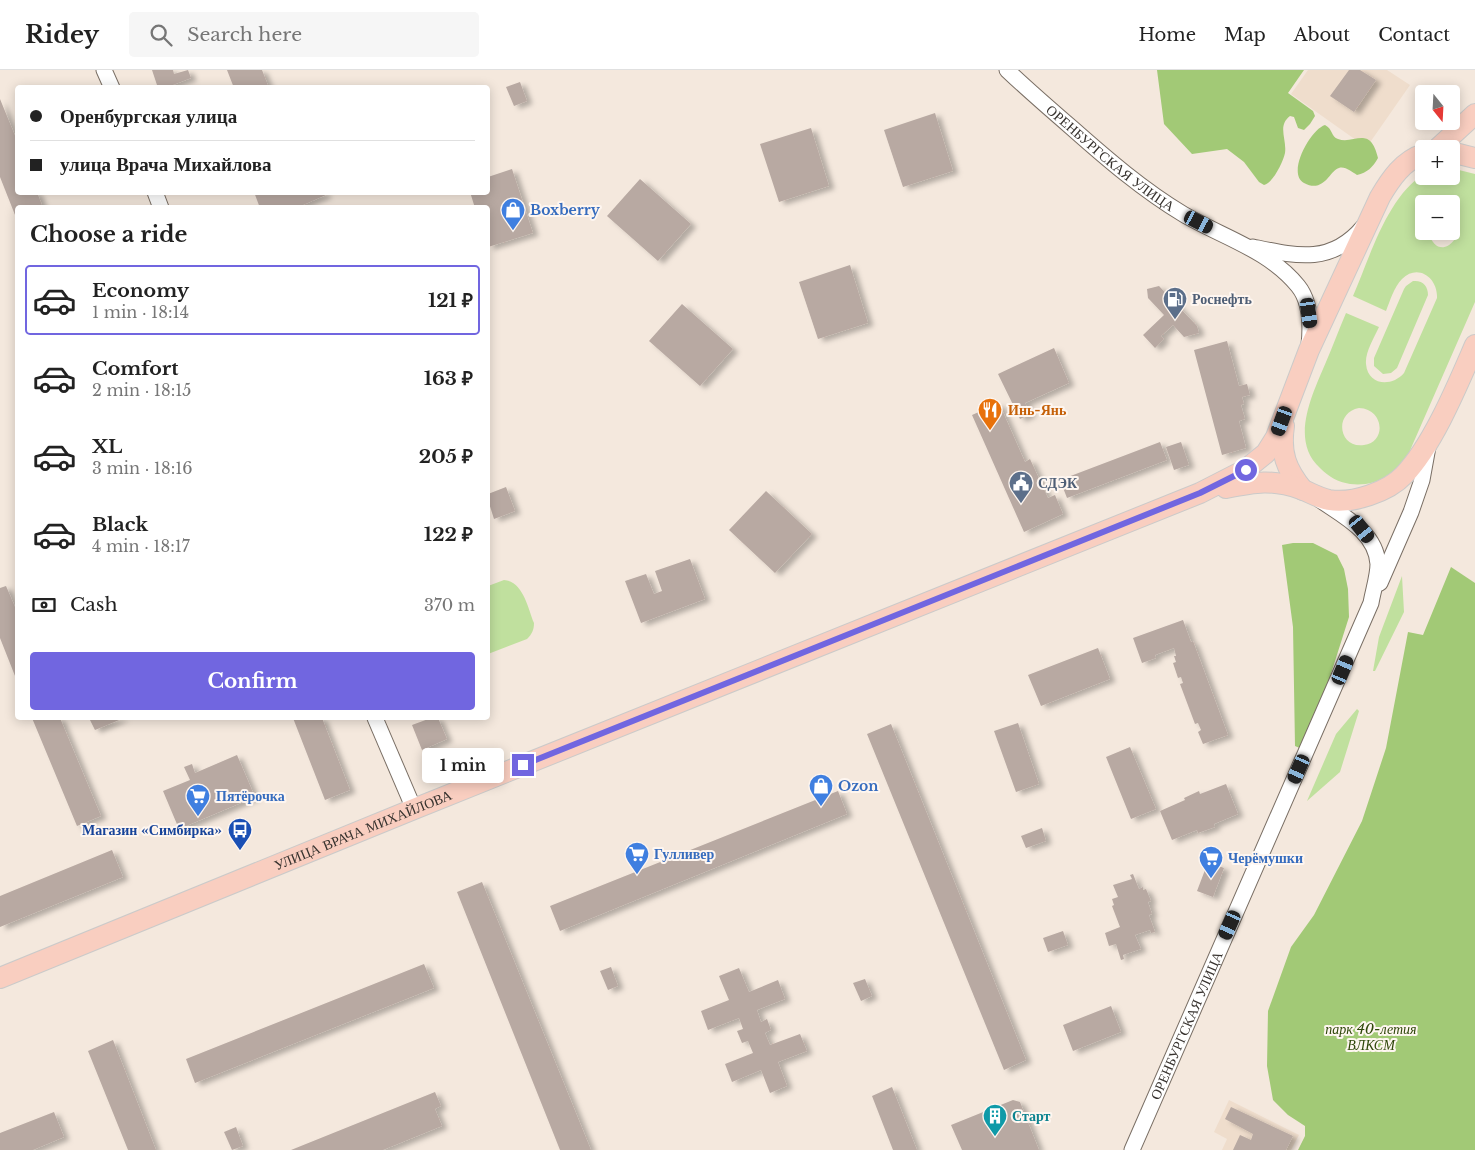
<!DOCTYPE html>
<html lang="en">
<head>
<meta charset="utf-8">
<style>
	:root { --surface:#fff; --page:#f6f6f6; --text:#222; --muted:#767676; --line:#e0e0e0; --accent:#7166e0 }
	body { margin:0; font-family:"Libre Baskerville",serif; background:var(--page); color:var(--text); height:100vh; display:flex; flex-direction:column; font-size:19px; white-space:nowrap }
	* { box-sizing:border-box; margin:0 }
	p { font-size:16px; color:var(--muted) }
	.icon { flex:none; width:28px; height:28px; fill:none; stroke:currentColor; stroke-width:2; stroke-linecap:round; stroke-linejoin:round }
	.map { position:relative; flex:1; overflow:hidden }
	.details { position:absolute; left:15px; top:135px; width:475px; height:515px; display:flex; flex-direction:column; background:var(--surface); border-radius:5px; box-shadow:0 2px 12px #0003 }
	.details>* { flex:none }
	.hud { position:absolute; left:15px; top:15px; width:475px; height:110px; border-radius:5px; box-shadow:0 2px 12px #0003; display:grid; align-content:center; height:110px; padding:0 15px; background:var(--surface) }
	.needle { width:32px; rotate:162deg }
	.buttons { position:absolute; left:1415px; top:15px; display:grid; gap:10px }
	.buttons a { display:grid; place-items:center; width:45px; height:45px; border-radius:5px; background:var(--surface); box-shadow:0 2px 12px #0003; font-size:25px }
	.end { position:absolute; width:22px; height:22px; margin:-11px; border:6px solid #7166e0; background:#fff; box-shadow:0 0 0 2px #fff }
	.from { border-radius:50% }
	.bubble { position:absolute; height:35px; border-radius:5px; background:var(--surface); box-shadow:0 2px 12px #0003; font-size:16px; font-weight:800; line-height:35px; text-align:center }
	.car { position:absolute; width:15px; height:30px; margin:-15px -8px; border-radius:6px; box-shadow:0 0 4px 1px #0007; background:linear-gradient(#222 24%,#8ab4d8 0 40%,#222 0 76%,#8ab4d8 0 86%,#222 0) }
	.hud b { display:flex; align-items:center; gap:18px; height:48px; font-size:19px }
	.hud b+b { border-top:1px solid var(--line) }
	.hud i { width:12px; height:12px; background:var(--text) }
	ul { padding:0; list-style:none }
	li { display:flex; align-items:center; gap:15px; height:70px; margin:0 10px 8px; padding:0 5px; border:2px solid transparent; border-radius:5px }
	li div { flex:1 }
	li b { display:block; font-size:19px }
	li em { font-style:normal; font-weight:800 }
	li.on { border-color:var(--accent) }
	li>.icon { width:45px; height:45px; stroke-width:1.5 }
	h2 { padding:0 15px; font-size:22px; line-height:60px }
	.pay { display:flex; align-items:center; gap:12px; height:55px; padding:0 15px; font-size:19px }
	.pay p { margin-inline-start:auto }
	.action { display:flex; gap:10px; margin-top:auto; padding:10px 15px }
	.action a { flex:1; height:58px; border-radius:5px; background:var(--accent); color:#fff; font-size:20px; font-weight:800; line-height:58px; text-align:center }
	header { display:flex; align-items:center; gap:30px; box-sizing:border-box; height:70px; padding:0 25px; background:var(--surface); border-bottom:1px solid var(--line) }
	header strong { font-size:24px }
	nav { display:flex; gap:28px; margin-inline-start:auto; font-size:18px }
	.search { width:350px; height:45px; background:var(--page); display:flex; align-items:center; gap:12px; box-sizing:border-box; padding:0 18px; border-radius:5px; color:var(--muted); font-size:19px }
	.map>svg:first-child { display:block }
	.built { fill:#efddcc }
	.green { fill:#c0e09e; fill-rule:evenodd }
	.forest { fill:#a2c976 }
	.building { fill:#b8a9a2; filter:url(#shadow) }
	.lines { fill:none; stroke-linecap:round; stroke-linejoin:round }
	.minor-casing { stroke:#796e64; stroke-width:17 }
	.major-casing { stroke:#cbcac9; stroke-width:22 }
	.minor { stroke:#fff; stroke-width:15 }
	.major { stroke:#f9cec0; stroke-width:20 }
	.route { stroke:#7166e0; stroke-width:6 }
	.labels { text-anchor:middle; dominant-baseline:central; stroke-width:4; stroke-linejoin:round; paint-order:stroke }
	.street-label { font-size:14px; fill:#37322e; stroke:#fef6f0 }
	.shop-label { font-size:14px; font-weight:bold; fill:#366cbe; stroke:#fef6f0; text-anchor:start }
	.service-label { font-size:14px; font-weight:bold; fill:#4e5e75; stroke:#fef6f0; text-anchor:start }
	.food-label { font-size:14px; font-weight:bold; fill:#c56008; stroke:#fef6f0; text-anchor:start }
	.transit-label { font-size:14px; font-weight:bold; fill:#164399; stroke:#fef6f0; text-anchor:end }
	.park-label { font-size:14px; font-style:italic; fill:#2f470a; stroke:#fef6f0 }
	.culture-label { font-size:14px; font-weight:bold; fill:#0d838f; stroke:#fef6f0; text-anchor:start }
</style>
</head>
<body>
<header>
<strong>Ridey</strong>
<div class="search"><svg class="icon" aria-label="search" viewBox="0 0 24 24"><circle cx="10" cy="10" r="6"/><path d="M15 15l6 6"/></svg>Search here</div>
<nav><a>Home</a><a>Map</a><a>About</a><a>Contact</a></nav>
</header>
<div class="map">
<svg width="1475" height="1080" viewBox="0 0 1475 1080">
	<defs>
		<filter id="shadow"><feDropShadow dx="5.5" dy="3" stdDeviation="2.5" flood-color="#0004"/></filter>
	</defs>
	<rect width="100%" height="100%" fill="#f4e8dd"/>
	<!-- built -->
	<path class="built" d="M1308,0H1387L1410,15L1371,71L1363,75L1291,24Z
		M1229,1030L1299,1065L1291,1080H1222L1227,1069L1214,1062Z"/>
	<!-- green -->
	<path class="green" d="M1451,98L1475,104V232L1408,385C1392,405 1377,417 1350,414C1338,412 1329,407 1320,398C1289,370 1313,323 1326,292C1333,276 1339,259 1346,243L1379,257C1374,268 1365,282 1366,294C1368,316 1392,317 1404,303L1437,228C1438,208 1418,193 1402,209C1394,217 1390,231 1386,241L1353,226C1370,187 1387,127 1424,104V106H1451ZM1424,134H1451V140C1475,157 1439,201 1428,161H1424ZM1359,338C1384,339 1387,372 1364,375C1339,379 1333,343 1359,338Z
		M1413,211C1423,210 1428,216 1428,225L1397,298L1391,303L1383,304L1374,296V288L1404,219L1406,216Z
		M1402,506L1404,542L1375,601H1373L1379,567Z
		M504,510C523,511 528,538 534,553C534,560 532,564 527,569L488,584V516Z
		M1357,639L1359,641L1340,702L1307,731L1336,664Z"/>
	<!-- forest -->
	<path class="forest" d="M1157,0H1304L1288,23L1313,41L1315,46L1310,54L1304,60L1298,58L1294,47L1290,46C1277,56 1287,69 1285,83C1283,92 1273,113 1264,115L1259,112L1244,92L1227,79L1192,84L1164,54Z
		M1325,55C1333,59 1331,67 1338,69C1354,75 1370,54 1378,88C1373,97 1367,103 1357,105C1352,102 1345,96 1339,98C1330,100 1324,124 1304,113C1286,103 1311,59 1325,55Z
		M1293,473H1313L1337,485L1344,499L1348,519L1349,547L1308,676L1302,679L1295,676L1293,557L1282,475Z
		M1451,497L1475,513V1080H1298L1305,1066V1056L1288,1045L1273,1030L1267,996L1268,941L1291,877L1314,845L1362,751L1386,678L1408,562L1423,565Z"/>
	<!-- building -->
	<path class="building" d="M152,0H173L174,4L188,0L191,8L165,18H158Z
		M227,0H262L269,18H234Z
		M1349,0H1360L1376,10L1354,42L1330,26Z
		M520,12L527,31L514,36L506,17Z
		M0,29L18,73V122H37L43,138H18L17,150L0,107Z
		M935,43L953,101L903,117L884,60Z
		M811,58L829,116L779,132L760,74Z
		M512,99L533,163L488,177V138H475L470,122H488V107Z
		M640,109L691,154L658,191L607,146Z
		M254,122H325L326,125L296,138H260Z
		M850,195L868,253L818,269L799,212Z
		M1159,216L1197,256L1199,263L1184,267L1173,255L1161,266L1164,269L1155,278L1143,265L1164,245L1148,228L1147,219Z
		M682,234L733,279L700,316L649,271Z
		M1227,271L1239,316L1247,314L1250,325L1242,327L1244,334L1241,335L1245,349L1239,351L1246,378L1222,385L1194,280Z
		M1054,278L1069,313L1025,333L1031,344L1020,349L998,304Z
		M999,333L1025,392L1030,389L1048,428L1055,425L1063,444L1024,462L972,345Z
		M1160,372L1167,390L1067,428L1060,410Z
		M1181,372L1189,395L1174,400L1166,377Z
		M506,417L515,441L494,449L488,430V424Z
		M766,421L812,464L775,503L729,460Z
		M690,489L705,529L641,553L625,511L646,504L654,524L662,521L655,501Z
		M6,516L18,544L17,611L0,568V518Z
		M1183,550L1191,572L1193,571L1228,665L1203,674L1198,662L1201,660L1198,653L1195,654L1180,614L1183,613L1181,607L1178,608L1173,593L1176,592L1174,586H1176L1174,578L1155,585L1156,588L1142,593L1133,568Z
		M1098,578L1110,609L1041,636L1028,605Z
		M32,648H60L101,746L77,756Z
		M89,648H124L95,660Z
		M293,648H322L350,720L325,730Z
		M431,648H438L447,669L422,680L412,655Z
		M1018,653L1039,714L1016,722L994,661Z
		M891,654L1026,990L1004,1000L867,664Z
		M1130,677L1156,739L1131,749L1106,687Z
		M237,685L255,727L179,759L163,721L190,710L184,697L192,694L195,703Z
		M1226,714L1238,744L1214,754L1215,757L1198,763L1197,760L1172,770L1160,741L1185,730L1184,728L1199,721L1200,724Z
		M838,721L847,744L560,861L550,836Z
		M1042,758L1046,771L1026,778L1021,766Z
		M112,780L123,807L0,857V826Z
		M1208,792L1224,798L1213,827L1197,821Z
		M1133,804L1139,819L1143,817V820L1146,819L1151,831L1148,832L1152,844L1149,845L1155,862L1151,863L1150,860L1135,865L1141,879L1123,885L1124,889L1121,890L1116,874L1109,876L1105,863L1120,857L1112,836L1114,835L1112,829L1118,827L1113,815L1132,809L1130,805Z
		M482,812L591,1080H560L457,822Z
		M1063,861L1068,875L1048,882L1043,868Z
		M424,894L434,918L195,1013L186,989Z
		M611,897L618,916L608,920L600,901Z
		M739,898L749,922L778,910L785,929L757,940L761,952L767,949L771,960L765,963L770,975L800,964L807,981L778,992L787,1016L770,1023L761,1000L732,1012L725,994L753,983L748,971L742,973L737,961L743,959L739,948L708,960L701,941L729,930L719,906Z
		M865,909L872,926L861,931L853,913Z
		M1111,936L1121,962L1073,981L1063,955Z
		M113,970L156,1080H128L88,981Z
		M892,1017L917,1080H893L872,1026Z
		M435,1022L441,1036L435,1039L442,1056L383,1080H291Z
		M1013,1030L1020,1032L1039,1080H962L951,1055Z
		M1231,1037L1293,1066L1286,1080H1233L1240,1065L1251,1070L1253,1064L1225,1049Z
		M54,1042L64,1067L33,1080H0V1063Z
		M236,1057L243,1076L232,1080L224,1062Z"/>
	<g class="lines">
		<defs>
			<g id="minor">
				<path d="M104,0L112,18"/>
				<path id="s1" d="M1007,0C1028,20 1050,39 1072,58C1107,89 1143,120 1183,144C1222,167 1269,180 1298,216C1311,232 1311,256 1309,275"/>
				<path d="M155,122L161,138"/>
				<path d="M1253,177C1296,186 1331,195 1363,157"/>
				<path d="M1380,513L1411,442L1422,410L1428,377"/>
				<path d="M375,648L414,739"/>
				<path id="s2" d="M1132,1080L1371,533C1373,521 1378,506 1378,494C1376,462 1343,446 1320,430"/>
			</g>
			<g id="major">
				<path d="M1437,79L1475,44"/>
				<path d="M1451,82L1475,88"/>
				<path d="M1284,356C1280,383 1286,399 1303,420"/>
				<path d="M1226,418C1256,412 1272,409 1301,419C1311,423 1319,428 1329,430C1352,434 1388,422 1404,405C1433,375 1458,314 1475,275"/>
				<path id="s3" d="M0,908L414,739L1200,423L1245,400L1266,383L1276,367L1309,280L1380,127C1390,110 1403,90 1424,84"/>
			</g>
		</defs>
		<!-- minor casing -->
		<use href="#minor" class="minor-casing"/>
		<!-- major casing -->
		<use href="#major" class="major-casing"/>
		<!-- minor -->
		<use href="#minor" class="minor"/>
		<!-- major -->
		<use href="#major" class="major"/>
	</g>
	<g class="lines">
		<!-- route -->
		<path class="route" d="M523,695L1200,423L1246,400"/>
	</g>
	<!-- icons -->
	<defs>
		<symbol id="shop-pin" viewBox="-11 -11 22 30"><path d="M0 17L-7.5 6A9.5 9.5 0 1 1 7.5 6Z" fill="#3f7fe0" stroke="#fef6f0"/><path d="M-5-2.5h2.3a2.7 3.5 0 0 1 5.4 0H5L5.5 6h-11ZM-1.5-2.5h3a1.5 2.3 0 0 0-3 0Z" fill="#fff"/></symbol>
		<symbol id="fuel-pin" viewBox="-11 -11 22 30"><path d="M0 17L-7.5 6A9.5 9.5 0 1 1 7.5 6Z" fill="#5c6f8a" stroke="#fef6f0"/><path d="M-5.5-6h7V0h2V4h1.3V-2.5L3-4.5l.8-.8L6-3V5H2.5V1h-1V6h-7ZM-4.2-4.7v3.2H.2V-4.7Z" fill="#fff"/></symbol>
		<symbol id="restaurant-pin" viewBox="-11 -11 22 30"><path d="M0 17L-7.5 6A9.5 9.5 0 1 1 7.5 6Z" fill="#e8710a" stroke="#fef6f0"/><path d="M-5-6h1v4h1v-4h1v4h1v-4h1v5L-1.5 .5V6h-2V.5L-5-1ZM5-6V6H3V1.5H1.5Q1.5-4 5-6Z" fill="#fff"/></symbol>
		<symbol id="civic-pin" viewBox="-11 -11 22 30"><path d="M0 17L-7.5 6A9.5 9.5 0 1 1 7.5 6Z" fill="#5c6f8a" stroke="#fef6f0"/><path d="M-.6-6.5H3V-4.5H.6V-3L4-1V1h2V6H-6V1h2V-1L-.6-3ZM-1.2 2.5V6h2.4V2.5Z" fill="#fff"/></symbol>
		<symbol id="supermarket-pin" viewBox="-11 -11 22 30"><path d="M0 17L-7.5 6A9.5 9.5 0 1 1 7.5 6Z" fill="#3f7fe0" stroke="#fef6f0"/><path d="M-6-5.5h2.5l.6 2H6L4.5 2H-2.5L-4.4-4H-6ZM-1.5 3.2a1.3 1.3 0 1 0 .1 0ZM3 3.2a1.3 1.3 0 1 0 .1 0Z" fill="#fff"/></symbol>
		<symbol id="bus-pin" viewBox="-11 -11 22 30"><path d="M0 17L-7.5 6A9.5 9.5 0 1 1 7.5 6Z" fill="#1a4fb4" stroke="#fef6f0"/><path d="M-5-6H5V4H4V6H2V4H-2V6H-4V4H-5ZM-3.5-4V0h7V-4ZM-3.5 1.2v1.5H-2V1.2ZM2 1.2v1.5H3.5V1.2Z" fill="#fff"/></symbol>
		<symbol id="building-pin" viewBox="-11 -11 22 30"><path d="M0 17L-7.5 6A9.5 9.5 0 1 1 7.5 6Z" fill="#0f9aa8" stroke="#fef6f0"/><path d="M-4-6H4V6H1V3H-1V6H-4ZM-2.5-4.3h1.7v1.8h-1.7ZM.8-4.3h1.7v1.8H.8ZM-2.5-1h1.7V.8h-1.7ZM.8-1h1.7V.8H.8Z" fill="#fff"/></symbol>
	</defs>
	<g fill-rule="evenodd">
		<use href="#shop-pin" x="499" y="126" width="28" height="38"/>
		<use href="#fuel-pin" x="1161" y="215" width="28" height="38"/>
		<use href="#restaurant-pin" x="976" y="326" width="28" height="38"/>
		<use href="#civic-pin" x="1007" y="399" width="28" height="38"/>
		<use href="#shop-pin" x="807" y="702" width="28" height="38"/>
		<use href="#supermarket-pin" x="184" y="712" width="28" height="38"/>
		<use href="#bus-pin" x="226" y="746" width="28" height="38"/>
		<use href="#supermarket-pin" x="623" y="770" width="28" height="38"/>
		<use href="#supermarket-pin" x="1197" y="774" width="28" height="38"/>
		<use href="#building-pin" x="981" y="1032" width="28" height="38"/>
	</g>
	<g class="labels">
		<!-- street labels -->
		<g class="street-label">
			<text stroke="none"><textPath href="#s1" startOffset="136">ОРЕНБУРГСКАЯ УЛИЦА</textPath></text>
			<text stroke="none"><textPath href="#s3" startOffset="392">УЛИЦА ВРАЧА МИХАЙЛОВА</textPath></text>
			<text stroke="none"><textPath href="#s2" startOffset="136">ОРЕНБУРГСКАЯ УЛИЦА</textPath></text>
		</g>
		<!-- shop labels -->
		<g class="shop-label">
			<text x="530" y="140">Boxberry</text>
			<text x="838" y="716">Ozon</text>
			<text x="216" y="726">Пятёрочка</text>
			<text x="654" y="784">Гулливер</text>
			<text x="1228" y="788">Черёмушки</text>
		</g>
		<!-- service labels -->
		<g class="service-label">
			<text x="1192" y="229">Роснефть</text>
			<text x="1038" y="413">СДЭК</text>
		</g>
		<!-- food labels -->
		<g class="food-label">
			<text x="1008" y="340">Инь-Янь</text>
		</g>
		<!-- transit labels -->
		<g class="transit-label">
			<text x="222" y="760">Магазин «Симбирка»</text>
		</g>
		<!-- park labels -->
		<g class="park-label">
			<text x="1371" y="959">парк 40-летия<tspan x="1371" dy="16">ВЛКСМ</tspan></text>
		</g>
		<!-- culture labels -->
		<g class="culture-label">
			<text x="1012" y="1046">Старт</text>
		</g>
	</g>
</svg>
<div class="buttons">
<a><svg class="needle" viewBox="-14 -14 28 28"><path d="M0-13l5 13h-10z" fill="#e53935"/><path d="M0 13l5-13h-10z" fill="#767676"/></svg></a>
<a>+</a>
<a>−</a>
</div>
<i class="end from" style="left:1246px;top:400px"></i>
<i class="end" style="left:523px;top:695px"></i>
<div class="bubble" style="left:422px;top:678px;width:82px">1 min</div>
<i class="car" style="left:1199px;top:152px;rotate:117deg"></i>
<i class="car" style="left:1309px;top:243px;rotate:172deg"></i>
<i class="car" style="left:1282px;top:351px;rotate:200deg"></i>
<i class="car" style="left:1362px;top:459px;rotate:142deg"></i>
<i class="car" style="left:1343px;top:600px;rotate:23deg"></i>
<i class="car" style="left:1299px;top:699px;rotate:204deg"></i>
<i class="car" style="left:1230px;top:855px;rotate:204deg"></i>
<div class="hud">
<b><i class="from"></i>Оренбургская улица</b>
<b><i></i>улица Врача Михайлова</b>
</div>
<section class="details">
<h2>Choose a ride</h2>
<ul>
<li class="on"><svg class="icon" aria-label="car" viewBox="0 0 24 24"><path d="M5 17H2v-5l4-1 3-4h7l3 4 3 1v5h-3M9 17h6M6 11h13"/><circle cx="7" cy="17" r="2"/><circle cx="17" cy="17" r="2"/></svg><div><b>Economy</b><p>1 min · 18:14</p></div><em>121 ₽</em></li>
<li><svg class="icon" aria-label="car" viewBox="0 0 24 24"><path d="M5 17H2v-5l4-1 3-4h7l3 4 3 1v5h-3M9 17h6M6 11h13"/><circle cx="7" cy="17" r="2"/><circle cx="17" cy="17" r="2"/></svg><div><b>Comfort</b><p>2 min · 18:15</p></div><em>163 ₽</em></li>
<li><svg class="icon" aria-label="car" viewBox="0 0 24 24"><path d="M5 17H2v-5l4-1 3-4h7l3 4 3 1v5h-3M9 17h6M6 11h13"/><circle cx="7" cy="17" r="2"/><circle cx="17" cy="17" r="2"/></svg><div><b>XL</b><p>3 min · 18:16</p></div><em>205 ₽</em></li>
<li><svg class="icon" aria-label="car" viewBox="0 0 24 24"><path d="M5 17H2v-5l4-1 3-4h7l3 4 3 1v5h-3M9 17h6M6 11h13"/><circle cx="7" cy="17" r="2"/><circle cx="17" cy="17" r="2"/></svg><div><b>Black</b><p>4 min · 18:17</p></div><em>122 ₽</em></li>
</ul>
<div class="pay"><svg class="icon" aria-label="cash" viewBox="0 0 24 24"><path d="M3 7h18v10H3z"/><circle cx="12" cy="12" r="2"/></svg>Cash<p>370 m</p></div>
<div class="action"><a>Confirm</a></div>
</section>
</div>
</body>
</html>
